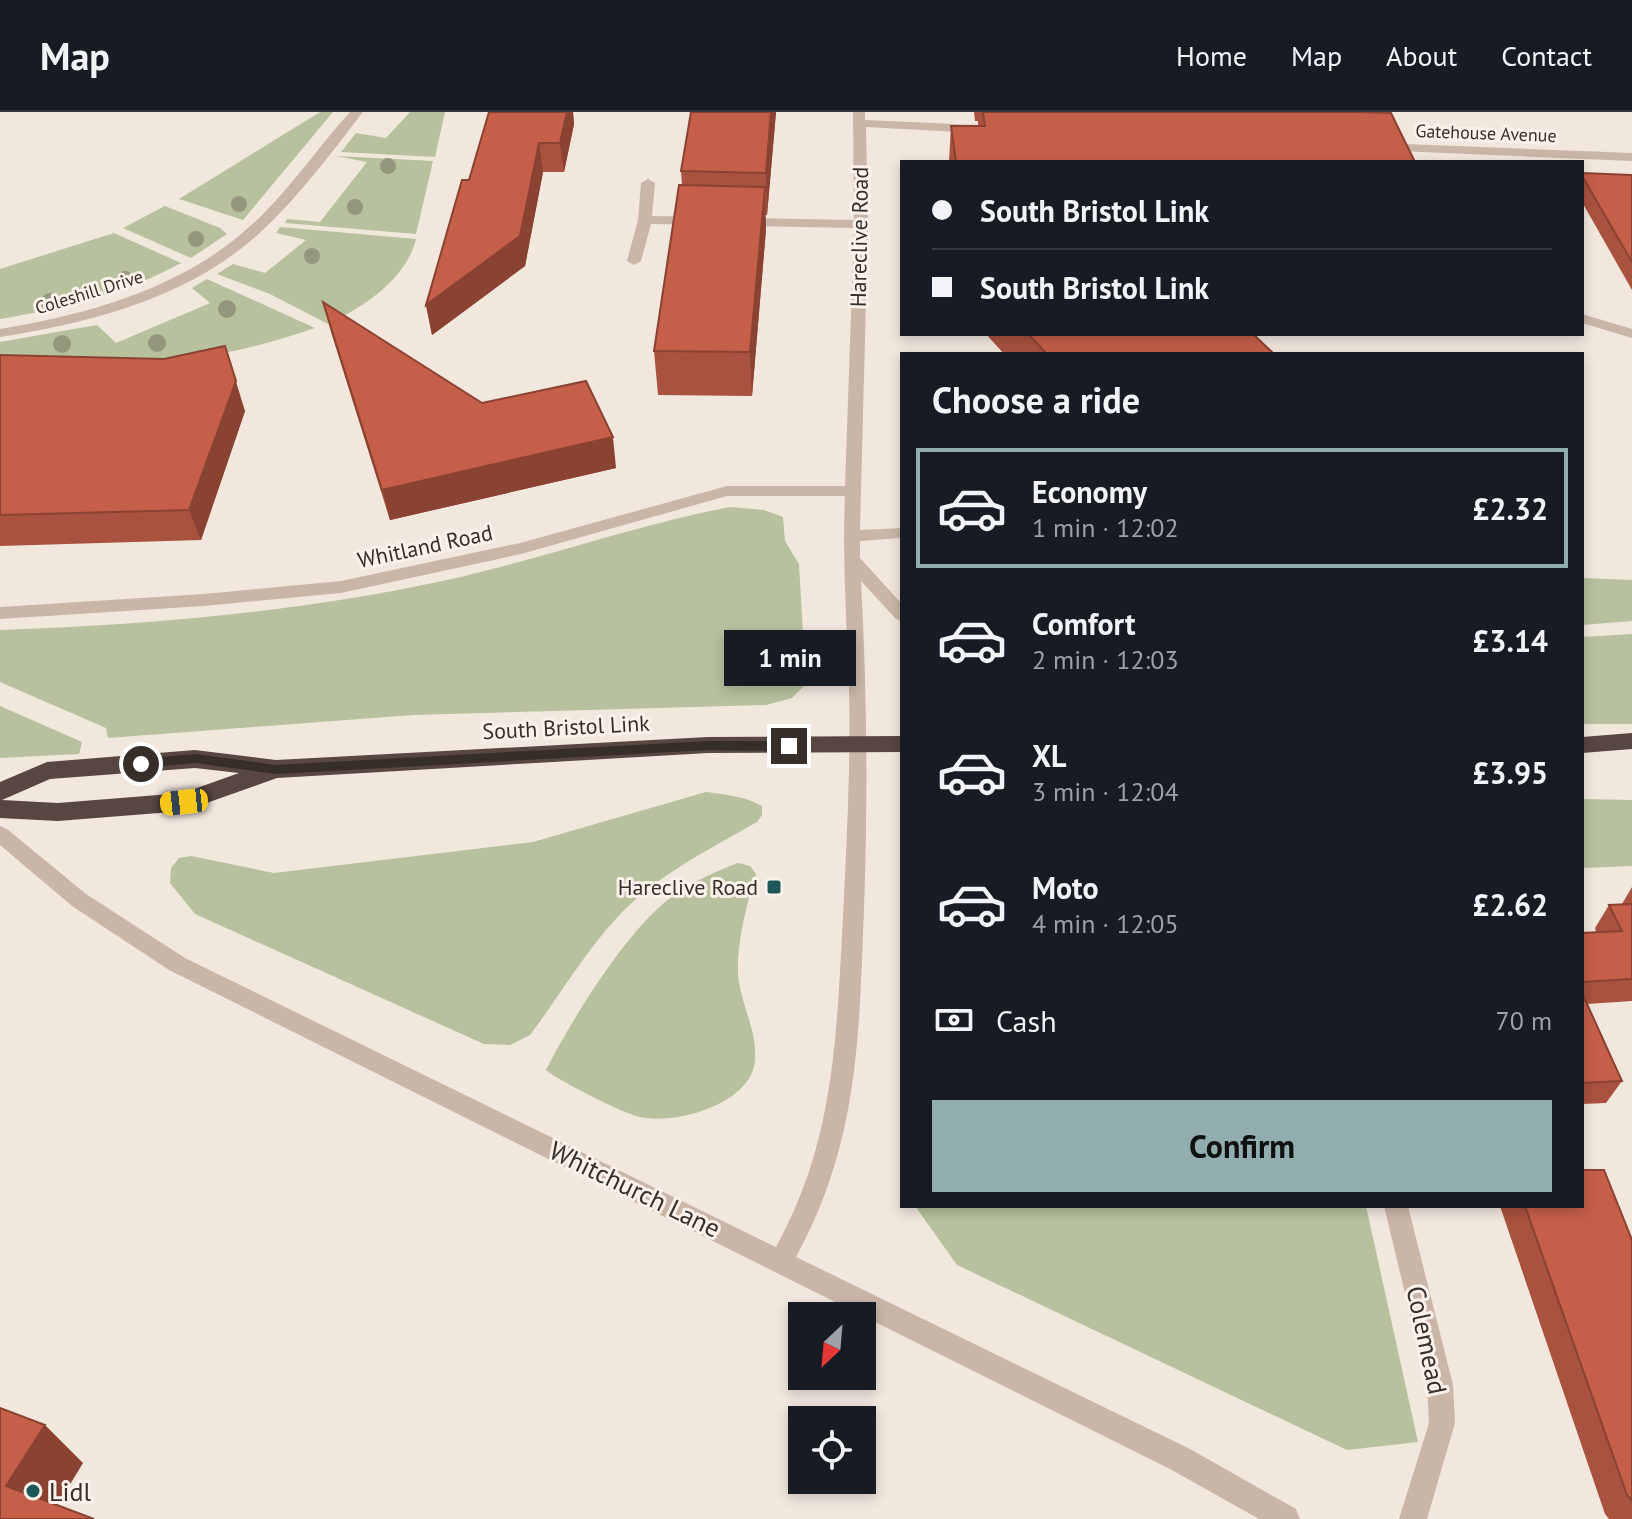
<!DOCTYPE html>
<html lang="en">
<head>
<meta charset="utf-8">
<style>
	:root { --surface:#171b24; --page:#242831; --text:#f1f3f6; --muted:#9ea1a6; --line:#363941; --accent:#92adaf }
	body { margin:0; font-family:"PT Sans",sans-serif; background:var(--page); color:var(--text); height:100vh; display:flex; flex-direction:column; font-size:30px; white-space:nowrap }
	* { box-sizing:border-box; margin:0 }
	p { font-size:26px; color:var(--muted) }
	.icon { flex:none; width:44px; height:44px; fill:none; stroke:currentColor; stroke-width:2; stroke-linecap:round; stroke-linejoin:round }
	.map { position:relative; flex:1; overflow:hidden }
	.details { position:absolute; left:900px; top:240px; width:684px; height:856px; display:flex; flex-direction:column; background:var(--surface); border-radius:0px; box-shadow:0 4px 12px #0003 }
	.details>* { flex:none }
	.top-card { position:absolute; left:900px; top:48px; width:684px; height:176px; border-radius:0px; box-shadow:0 4px 12px #0003; display:grid; align-content:center; height:176px; padding:0 32px; background:var(--surface) }
	.needle { width:52px; rotate:206deg }
	.tools { position:absolute; left:788px; top:1190px; display:grid; gap:16px }
	.tools a { display:grid; place-items:center; width:88px; height:88px; border-radius:0px; background:var(--surface); box-shadow:0 4px 12px #0003; font-size:40px }
	.end { position:absolute; width:36px; height:36px; margin:-18px; border:10px solid #372d29; background:#fff; box-shadow:0 0 0 4px #fff }
	.from { border-radius:50% }
	.bubble { position:absolute; height:56px; border-radius:0px; background:var(--surface); box-shadow:0 4px 12px #0003; font-size:26px; font-weight:700; line-height:56px; text-align:center }
	.car { position:absolute; width:24px; height:48px; margin:-24px -12px; border-radius:10px; box-shadow:0 0 6px 2px #0007; background:linear-gradient(#f5c518 24%,#345 0 40%,#f5c518 0 76%,#345 0 86%,#f5c518 0) }
	.top-card b { display:flex; align-items:center; gap:28px; height:76px; font-size:30px }
	.top-card b+b { border-top:2px solid var(--line) }
	.top-card i { width:20px; height:20px; background:var(--text) }
	ul { padding:0; list-style:none }
	li { display:flex; align-items:center; gap:24px; height:120px; margin:0 16px 12px; padding:0 16px; border:4px solid transparent; border-radius:0px }
	li div { flex:1 }
	li b { display:block; font-size:30px }
	li em { font-style:normal; font-weight:700 }
	li.selected { border-color:var(--accent) }
	li>.icon { width:72px; height:72px; stroke-width:1.5 }
	h2 { padding:0 32px; font-size:36px; line-height:96px }
	.pay { display:flex; align-items:center; gap:20px; height:88px; padding:0 32px; font-size:30px }
	.pay p { margin-inline-start:auto }
	.button { display:flex; gap:16px; margin-top:auto; padding:16px 32px }
	.button a { flex:1; height:92px; border-radius:0px; background:var(--accent); color:#111; font-size:32px; font-weight:700; line-height:92px; text-align:center }
	header { display:flex; align-items:center; gap:48px; box-sizing:border-box; height:112px; padding:0 40px; background:var(--surface); border-bottom:2px solid var(--line) }
	header strong { font-size:38px }
	nav { display:flex; gap:44px; margin-inline-start:auto; font-size:28px }
	.map>svg:first-child { display:block }
	.green { fill:#b7c19d }
	.lines { fill:none; stroke-linecap:round; stroke-linejoin:round }
	.minor { fill:#cab6a9; fill-rule:evenodd }
	.highway { fill:#584640; fill-rule:evenodd }
	.tree { fill:#95977c }
	.wall { fill:#a9523f }
	.shaded-wall { fill:#8a4233 }
	.building { fill:#c55f49; stroke:#8a4233; stroke-width:2 }
	.route { fill:#372d29 }
	.poi-dot { fill:#1f5859; stroke:#faf1ea; stroke-width:3 }
	.labels { text-anchor:middle; dominant-baseline:central; stroke-width:6; stroke-linejoin:round; paint-order:stroke }
	.far-street-label { font-size:18px; fill:#372d29; stroke:#faf1ea }
	.street-label { font-size:22px; fill:#372d29; stroke:#faf1ea }
	.poi-label { font-size:22px; fill:#372d29; stroke:#faf1ea; text-anchor:end }
	.near-street-label { font-size:26px; fill:#372d29; stroke:#faf1ea }
	.near-poi-label { font-size:26px; fill:#372d29; stroke:#faf1ea; text-anchor:start }
</style>
</head>
<body>
<header>
<strong>Map</strong>
<nav><a>Home</a><a>Map</a><a>About</a><a>Contact</a></nav>
</header>
<div class="map">
<svg width="1632" height="1407" viewBox="0 0 1632 1407">
	<rect width="100%" height="100%" fill="#f2e7dd"/>
	<!-- green -->
	<path class="green" d="M320,0H333L243,108L179,87Z
		M410,0H445L435,45L341,40L356,21L386,26Z
		M336,44L433,49L416,122L285,111L287,107L320,110L367,50Z
		M165,94L220,116L227,122L191,146L123,116Z
		M280,115L416,127C406,168 363,195 328,212L270,182L217,162L233,152L265,161L306,128L276,121Z
		M114,121L181,151C125,182 63,196 0,207V157Z
		M207,167L315,216C252,238 183,252 116,251C78,250 39,246 0,244V230L97,213L116,231L210,191L192,176Z
		M730,395L764,398L783,405L785,429L799,452L806,572L792,586L766,593L413,603L108,626L106,616L0,570V518C150,513 300,500 447,468C543,447 635,413 730,395Z
		M1582,466L1632,468V509L1582,513Z
		M1632,522V612H1582V525Z
		M0,594L82,630L79,642L0,646Z
		M706,680C727,683 744,684 762,694V703L757,710C717,733 673,755 637,786C594,824 564,878 530,923L510,933L484,932L195,802L170,771L171,756L179,746L191,744L274,761L533,730Z
		M1582,687L1632,688V754L1582,756Z
		M738,751L750,754L756,762C747,789 734,843 739,870C743,897 757,919 755,948C752,992 676,1013 640,1005C622,1001 561,970 546,958C572,907 630,812 677,781C696,768 717,759 738,751Z
		M915,1094H1366L1418,1330L1347,1338L957,1153Z"/>
	<g class="lines">
		<!-- minor -->
		<path class="minor" d="M350,0H363C332,40 300,83 264,117C192,185 95,210 0,225V217C96,201 193,173 263,102C295,70 320,33 350,0Z
			M853,0H865V8L977,13L983,17L977,21L866,15L868,112L860,418L902,416V426L860,429V446L902,492V509L896,507L861,469C867,579 868,687 864,797C859,924 859,1030 796,1145L1190,1337L1296,1397L1300,1407H1259L1170,1357L169,858L72,794L0,733V714L7,717L86,782L185,846L776,1135C832,1034 836,935 842,823C846,742 851,660 849,579C847,514 842,449 845,384H727L521,442L341,481L204,494L0,507V495L204,482L341,469L520,431L727,374H845L854,116L741,114L734,110L741,106L854,108Z
			M1380,31L1632,41V49L1375,38V32Z
			M648,67L655,71L652,104L701,105L708,109L701,113L651,112L641,149L634,153L627,149L638,108L641,71Z
			M1582,202L1632,217V226L1582,211Z
			M1384,1094H1408L1453,1273L1455,1311L1427,1407H1399L1429,1311L1427,1273Z"/>
		<!-- highway -->
		<path class="highway" d="M1632,621V637L1582,641V625Z
			M902,624V640L708,641L277,666L184,699L58,709L0,706V670L47,650L195,638L276,648L708,625ZM195,656L239,661L183,681L58,691L2,688L50,667Z"/>
	</g>
	<!-- trees -->
	<g class="tree">
		<circle cx="388" cy="54" r="8"/>
		<circle cx="239" cy="92" r="8"/>
		<circle cx="355" cy="95" r="8"/>
		<circle cx="196" cy="127" r="8"/>
		<circle cx="312" cy="144" r="8"/>
		<circle cx="125" cy="167" r="8"/>
		<circle cx="50" cy="190" r="9"/>
		<circle cx="227" cy="197" r="9"/>
		<circle cx="157" cy="231" r="9"/>
		<circle cx="62" cy="232" r="9"/>
	</g>
	<!-- wall -->
	<path class="wall" d="M489,0H573L574,12L564,60H543L525,154L432,223L426,193L469,68Z
		M691,0H776L767,103H765L766,117L752,284L658,283L654,239L682,73L681,59Z
		M974,0H1375L1415,50H949L951,14H978V9H975Z
		M1582,61L1632,63V178L1582,90Z
		M323,190L482,291L616,356L390,408L331,220Z
		M986,222H1253L1274,242H1004Z
		M0,243L245,299L201,428L0,434Z
		M1632,775V889L1587,892L1622,969L1606,991L1582,992V821L1596,820L1595,816L1609,793L1622,792Z
		M1500,1094H1582L1632,1128V1407H1609L1605,1402Z"/>
	<!-- shaded-wall -->
	<path class="shaded-wall" d="M567,0H573L574,12L564,60L560,31Z
		M771,0H776L767,103L766,61Z
		M539,31L543,60L525,154L432,223L426,193Z
		M765,75L766,117L752,284L750,240Z
		M225,234L245,299L201,428L189,398Z
		M613,325L616,356L390,408L382,378Z
		M45,1313L83,1351L49,1407L6,1374Z"/>
	<!-- building -->
	<path class="building" d="M489,0H567L560,31H539L520,124L426,193L462,68H469Z
		M691,0H771L766,61L681,59Z
		M983,0H1358L1391,1L1415,50H956L951,14H985Z
		M1582,61L1632,63V150L1582,64Z
		M679,73L765,75L750,240L654,239Z
		M323,190L482,291L586,269L613,325L382,378Z
		M1028,222H1253L1274,242H1047Z
		M225,234L236,269L189,398L0,403V243L164,247Z
		M1632,792V867L1582,870V821L1622,819L1609,793Z
		M1582,881L1622,969L1582,971Z
		M1582,1058H1604L1632,1128V1389L1627,1383L1525,1094H1582Z
		M0,1296L45,1313L6,1374L94,1407H0Z"/>
	<!-- route -->
	<path class="route" d="M708,629H789L795,634L789,639L708,638L276,662L195,651L141,656L135,652L141,647L195,642L276,653Z"/>
	<!-- markers -->
	<g class="poi-dot">
		<rect x="766" y="767" width="16" height="16" rx="4"/>
		<circle cx="33" cy="1379" r="8"/>
	</g>
	<g class="labels">
		<!-- far-street labels -->
		<g class="far-street-label">
			<text transform="translate(1486 21) rotate(2)">Gatehouse Avenue</text>
			<text transform="translate(89 180) rotate(-17)">Coleshill Drive</text>
		</g>
		<!-- street labels -->
		<g class="street-label">
			<text transform="translate(859 125) rotate(-89)">Hareclive Road</text>
			<text transform="translate(425 434) rotate(-12)">Whitland Road</text>
			<text transform="translate(566 615) rotate(-3)">South Bristol Link</text>
		</g>
		<!-- poi labels -->
		<g class="poi-label">
			<text x="758" y="775">Hareclive Road</text>
		</g>
		<!-- near-street labels -->
		<g class="near-street-label">
			<text transform="translate(635 1077) rotate(26)">Whitchurch Lane</text>
			<text transform="translate(1427 1228) rotate(78)">Colemead</text>
		</g>
		<!-- near-poi labels -->
		<g class="near-poi-label">
			<text x="49" y="1379">Lidl</text>
		</g>
	</g>
</svg>
<div class="tools">
<a><svg class="needle" viewBox="-14 -14 28 28"><path d="M0-13l5 13h-10z" fill="#e53935"/><path d="M0 13l5-13h-10z" fill="#9ea1a6"/></svg></a>
<a><svg class="icon" aria-label="locate" viewBox="0 0 24 24"><circle cx="12" cy="12" r="6"/><path d="M12 2v4M12 18v4M2 12h4M18 12h4"/></svg></a>
</div>
<i class="end from" style="left:141px;top:652px"></i>
<i class="end" style="left:789px;top:634px"></i>
<div class="bubble" style="left:724px;top:518px;width:132px">1 min</div>
<i class="car" style="left:184px;top:690px;rotate:264deg"></i>
<div class="top-card">
<b><i class="from"></i>South Bristol Link</b>
<b><i></i>South Bristol Link</b>
</div>
<section class="details">
<h2>Choose a ride</h2>
<ul>
<li class="selected"><svg class="icon" aria-label="car" viewBox="0 0 24 24"><path d="M5 17H2v-5l4-1 3-4h7l3 4 3 1v5h-3M9 17h6M6 11h13"/><circle cx="7" cy="17" r="2"/><circle cx="17" cy="17" r="2"/></svg><div><b>Economy</b><p>1 min · 12:02</p></div><em>£2.32</em></li>
<li><svg class="icon" aria-label="car" viewBox="0 0 24 24"><path d="M5 17H2v-5l4-1 3-4h7l3 4 3 1v5h-3M9 17h6M6 11h13"/><circle cx="7" cy="17" r="2"/><circle cx="17" cy="17" r="2"/></svg><div><b>Comfort</b><p>2 min · 12:03</p></div><em>£3.14</em></li>
<li><svg class="icon" aria-label="car" viewBox="0 0 24 24"><path d="M5 17H2v-5l4-1 3-4h7l3 4 3 1v5h-3M9 17h6M6 11h13"/><circle cx="7" cy="17" r="2"/><circle cx="17" cy="17" r="2"/></svg><div><b>XL</b><p>3 min · 12:04</p></div><em>£3.95</em></li>
<li><svg class="icon" aria-label="car" viewBox="0 0 24 24"><path d="M5 17H2v-5l4-1 3-4h7l3 4 3 1v5h-3M9 17h6M6 11h13"/><circle cx="7" cy="17" r="2"/><circle cx="17" cy="17" r="2"/></svg><div><b>Moto</b><p>4 min · 12:05</p></div><em>£2.62</em></li>
</ul>
<div class="pay"><svg class="icon" aria-label="cash" viewBox="0 0 24 24"><path d="M3 7h18v10H3z"/><circle cx="12" cy="12" r="2"/></svg>Cash<p>70 m</p></div>
<div class="button"><a>Confirm</a></div>
</section>
</div>
</body>
</html>
